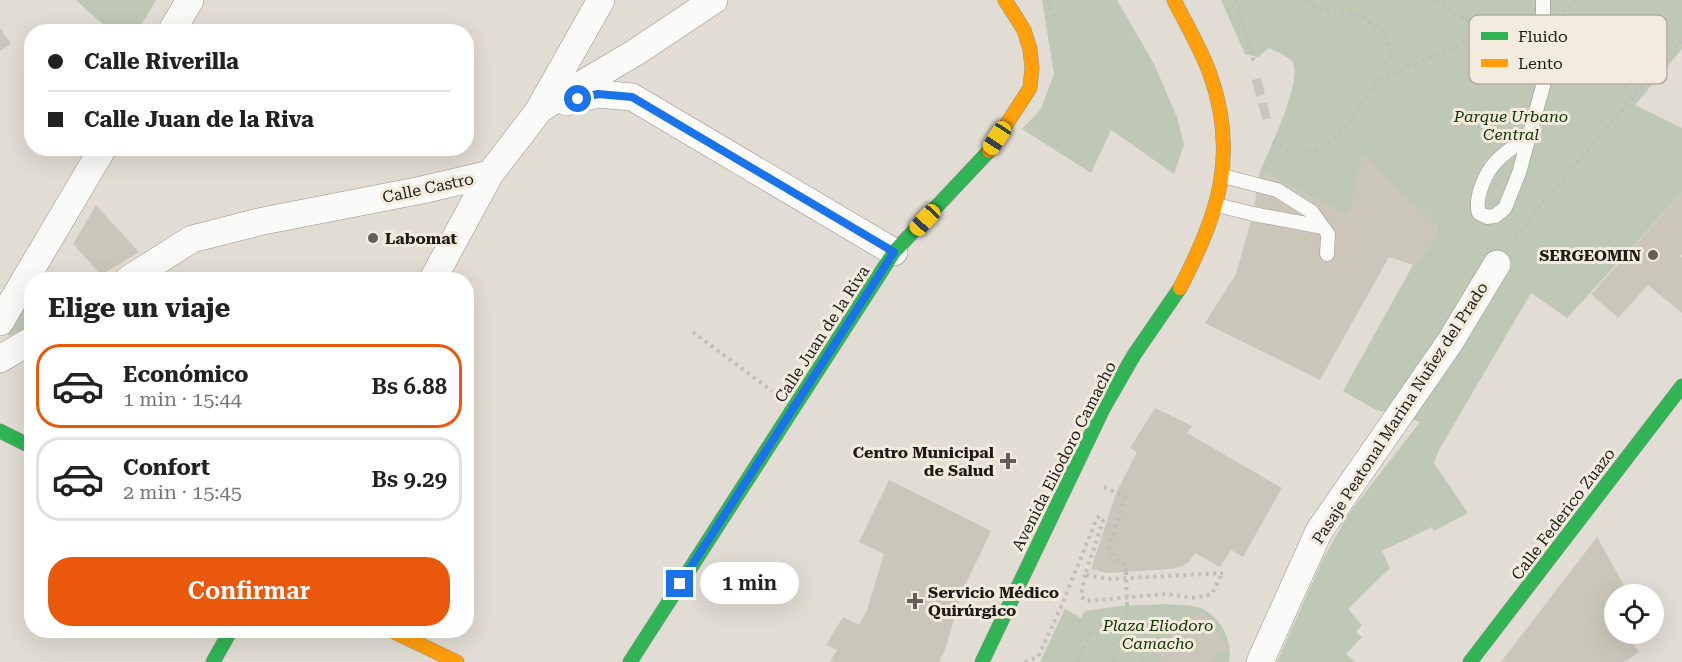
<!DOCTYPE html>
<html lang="es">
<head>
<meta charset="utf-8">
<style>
	:root { --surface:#fff; --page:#f2f2f2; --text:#222; --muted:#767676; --line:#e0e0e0; --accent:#ea580c }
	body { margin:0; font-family:"Roboto Serif",serif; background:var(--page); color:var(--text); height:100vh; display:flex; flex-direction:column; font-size:22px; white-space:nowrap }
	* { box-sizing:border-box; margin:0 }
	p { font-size:20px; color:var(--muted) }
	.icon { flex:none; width:33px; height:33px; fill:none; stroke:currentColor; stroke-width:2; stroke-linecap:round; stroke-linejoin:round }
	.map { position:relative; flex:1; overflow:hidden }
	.drawer { position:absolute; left:24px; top:272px; width:450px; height:366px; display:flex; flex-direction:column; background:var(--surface); border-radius:24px; box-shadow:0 6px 24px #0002 }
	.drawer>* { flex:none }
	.guide { position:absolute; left:24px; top:24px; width:450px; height:132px; border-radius:24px; box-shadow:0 6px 24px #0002; display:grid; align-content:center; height:132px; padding:0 24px; background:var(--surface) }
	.fabs { position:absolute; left:1604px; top:584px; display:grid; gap:12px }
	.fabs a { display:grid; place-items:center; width:60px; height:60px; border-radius:50%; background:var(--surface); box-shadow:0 6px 24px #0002; font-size:30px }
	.end { position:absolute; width:27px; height:27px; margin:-14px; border:8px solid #1a73e8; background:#fff; box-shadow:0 0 0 3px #fff }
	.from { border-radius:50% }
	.bubble { position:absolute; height:42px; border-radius:21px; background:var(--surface); box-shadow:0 6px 24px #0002; font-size:20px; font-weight:600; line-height:42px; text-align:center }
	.car { position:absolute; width:18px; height:36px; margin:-18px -9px; border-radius:8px; box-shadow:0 0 4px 2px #0007; background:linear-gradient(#f5c518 24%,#345 0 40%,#f5c518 0 76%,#345 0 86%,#f5c518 0) }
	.guide b { display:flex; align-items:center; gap:21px; height:57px; font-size:22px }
	.guide b+b { border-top:2px solid var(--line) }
	.guide i { width:15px; height:15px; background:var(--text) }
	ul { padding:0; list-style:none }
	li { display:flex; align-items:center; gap:18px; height:84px; margin:0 12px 9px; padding:0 12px; border:3px solid var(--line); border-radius:24px }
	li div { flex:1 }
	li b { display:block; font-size:22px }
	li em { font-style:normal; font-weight:600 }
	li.current { border-color:var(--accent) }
	li>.icon { width:54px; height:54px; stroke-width:1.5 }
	h2 { padding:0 24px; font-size:27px; line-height:72px }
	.primary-button { display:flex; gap:12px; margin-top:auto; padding:12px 24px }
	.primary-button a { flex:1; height:69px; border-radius:24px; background:var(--accent); color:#fff; font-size:24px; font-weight:600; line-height:69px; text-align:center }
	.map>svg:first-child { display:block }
	.green { fill:#bec8b5 }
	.building { fill:#cbc6ba }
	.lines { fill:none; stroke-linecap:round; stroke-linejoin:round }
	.lane-casing { stroke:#96938e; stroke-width:15 }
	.street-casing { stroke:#96938e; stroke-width:28 }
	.fast-casing { stroke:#96938e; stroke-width:15 }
	.slow-casing { stroke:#96938e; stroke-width:15 }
	.path { stroke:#bfbebb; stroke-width:4; stroke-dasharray:3 4.5; stroke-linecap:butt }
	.lane { stroke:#fafaf9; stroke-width:14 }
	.street { stroke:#fafaf9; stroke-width:27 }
	.fast { stroke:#30b455; stroke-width:14 }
	.slow { stroke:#ff9f0a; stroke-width:14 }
	.path-bridge { stroke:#bfbebb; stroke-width:4; stroke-dasharray:3 4.5; stroke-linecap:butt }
	.route { stroke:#1a73e8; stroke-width:8 }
	.poi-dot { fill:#625f59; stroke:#f3ebdd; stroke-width:2 }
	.labels { text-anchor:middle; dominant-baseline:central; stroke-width:6; stroke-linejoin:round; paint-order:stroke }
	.park-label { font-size:16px; font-style:italic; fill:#0e3400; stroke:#f3ebdd }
	.street-label { font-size:16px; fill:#1e1b16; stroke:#f3ebdd }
	.poi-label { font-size:16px; font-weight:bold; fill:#1e1b16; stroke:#f3ebdd; text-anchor:start }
	.key { fill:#f3ebdd; stroke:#b3ada1; stroke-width:1.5 }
	.key-label { font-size:16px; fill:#1e1b16 }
</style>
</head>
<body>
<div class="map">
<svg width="1682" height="662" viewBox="0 0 1682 662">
	<rect width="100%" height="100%" fill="#e1ddd5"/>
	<!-- green -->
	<path class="green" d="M76,0H156L137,32L110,31Z
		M1042,0H1117L1154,64L1177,117L1184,145L1174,174L1111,130L1091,173L1022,129L1041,109L1054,74Z
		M1221,0H1682V49L1635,105L1682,128V193L1567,318L1531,293L1439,450L1434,463L1468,513L1434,531L1432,527L1382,551L1390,568L1348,609L1362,625L1356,632L1362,637L1346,654L1355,662H1277L1323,559L1347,516L1420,422L1374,409L1343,391L1413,265L1428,248L1438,228L1363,156L1349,216L1260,171C1269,151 1302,82 1293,63C1289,56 1276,52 1269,48L1258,57L1245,54Z
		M31,295V325L9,336L7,331Z
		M1165,604C1177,605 1193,604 1203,609C1222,619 1233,642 1229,662H1040L1065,609L1081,618L1085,611L1120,606Z"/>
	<!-- building -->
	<path class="building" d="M0,28L11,44L0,51Z
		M1261,78L1265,94L1256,97L1252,80Z
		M1267,102L1271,118L1263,120L1258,104Z
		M1363,155L1438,228L1428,248L1413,265L1389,257L1320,380L1205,323L1236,274L1253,214L1260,171L1349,216Z
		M1682,193V254L1680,256L1682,258V313L1648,285L1618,318L1591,294Z
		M96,205L139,252L101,275L73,244Z
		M1155,408L1192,426L1187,433L1282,488L1243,557L1231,550L1220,567L1195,553L1189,562L1182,566L1171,569L1107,573L1091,569L1116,493L1137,452L1130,448Z
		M889,480L991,531L962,592L945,650L939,662H830L837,650L826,645L843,617L859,625L867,610L884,554L859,542Z
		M1597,537L1629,594H1614V633H1625L1639,652L1624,662H1501Z
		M1202,612L1228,648L1209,662H1162L1152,647Z"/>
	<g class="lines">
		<defs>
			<path id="lane" d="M1528,136C1518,145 1502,153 1494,164C1485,174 1474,200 1479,213L1487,217L1495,216L1505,208L1519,173L1543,86V0
				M1223,176L1277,190L1312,212L1328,234L1327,254
				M1217,205L1253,214L1323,227"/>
			<path id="street" d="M171,32L190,0
				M567,102L598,94L632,97L894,252
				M540,108L601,0
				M129,279L192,239L263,221L422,190L490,174
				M433,279L490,174L540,109L636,52L714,0
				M0,322L103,148
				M0,359L32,340
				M1260,662L1319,531L1450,342L1497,264"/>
			<path id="fast" d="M0,431L32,447
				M213,662L231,630
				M630,662L894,252L989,151
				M982,662L1103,409L1134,355L1180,288
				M1470,662L1682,386"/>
			<path id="slow" d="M1174,0C1186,24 1201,49 1210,74C1239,155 1218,216 1180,288
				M989,151L1030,88L1032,68L1030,49L1024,30L1005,0
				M390,630L457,662"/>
		</defs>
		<!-- lane casing -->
		<use href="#lane" class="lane-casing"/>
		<!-- street casing -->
		<use href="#street" class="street-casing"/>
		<!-- fast casing -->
		<use href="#fast" class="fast-casing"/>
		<!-- slow casing -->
		<use href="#slow" class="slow-casing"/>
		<!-- path -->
		<path class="path" d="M1048,0L1053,17
			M1236,0L1254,63
			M1563,12L1574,0
			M1563,19L1634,97
			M1380,79L1481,36L1467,20L1435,0
			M1273,141L1296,153L1317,150L1335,140L1379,79L1392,53L1383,33L1359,14L1320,10L1305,0
			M1511,244L1529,219L1682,40
			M693,332L772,391
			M1104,487L1125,497L1109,547C1112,557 1116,560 1126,565V572
			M1085,575L1081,596L1086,601L1166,594L1196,598L1212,594L1222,573
			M1025,662L1038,657L1061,607L1097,518L1100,516L1103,521L1085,575L1111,579L1223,573
			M1077,662L1093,627L1128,623L1127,605
			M1114,662L1128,623H1165L1177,630
			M1141,662L1157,655"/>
		<!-- lane -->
		<use href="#lane" class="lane"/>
		<!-- street -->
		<use href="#street" class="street"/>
		<!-- fast -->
		<use href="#fast" class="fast"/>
		<!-- slow -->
		<use href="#slow" class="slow"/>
		<!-- path-bridge -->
		<path class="path-bridge" d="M1126,572L1127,605"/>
	</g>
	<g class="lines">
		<!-- route -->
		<path class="route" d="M578,99L598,94L632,97L894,252L680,584"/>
	</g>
	<!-- markers -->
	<g class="poi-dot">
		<circle cx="373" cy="238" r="6"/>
		<circle cx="1653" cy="255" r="6"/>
		<path d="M1005 452h6v6h6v6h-6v6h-6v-6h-6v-6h6z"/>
		<path d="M912 592h6v6h6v6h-6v6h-6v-6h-6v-6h6z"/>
	</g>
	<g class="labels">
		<!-- park labels -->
		<g class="park-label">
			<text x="1511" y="116">Parque Urbano<tspan x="1511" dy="18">Central</tspan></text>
			<text x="1158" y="625">Plaza Eliodoro<tspan x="1158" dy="18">Camacho</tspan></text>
		</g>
		<!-- street labels -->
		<g class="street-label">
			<text transform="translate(428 188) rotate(-12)">Calle Castro</text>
			<text transform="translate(822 334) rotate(-57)">Calle Juan de la Riva</text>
			<text transform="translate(1400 413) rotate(-57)">Pasaje Peatonal Marina Nuñez del Prado</text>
			<text transform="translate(1064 456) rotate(-63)">Avenida Eliodoro Camacho</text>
			<text transform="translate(1563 514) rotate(-53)">Calle Federico Zuazo</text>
		</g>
		<!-- poi labels -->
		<g class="poi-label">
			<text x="385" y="238">Labomat</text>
			<text x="1641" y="255" text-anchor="end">SERGEOMIN</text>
			<text x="994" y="452" text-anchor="end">Centro Municipal<tspan x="994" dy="18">de Salud</tspan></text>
			<text x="928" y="592">Servicio Médico<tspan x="928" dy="18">Quirúrgico</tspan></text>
		</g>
	</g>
	<!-- legend -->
	<rect x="1469" y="15" width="198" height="69" rx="9" class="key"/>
	<rect x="1481" y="32" width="27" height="8" fill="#30b455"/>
	<rect x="1481" y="59" width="27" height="8" fill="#ff9f0a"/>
	<g class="key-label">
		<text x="1518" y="42">Fluido</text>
		<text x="1518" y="69">Lento</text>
	</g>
</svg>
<div class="fabs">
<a><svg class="icon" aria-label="locate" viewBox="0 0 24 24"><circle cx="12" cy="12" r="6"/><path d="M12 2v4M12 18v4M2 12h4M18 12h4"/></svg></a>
</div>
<i class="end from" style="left:578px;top:99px"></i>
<i class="end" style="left:680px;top:584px"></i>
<div class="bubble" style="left:700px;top:562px;width:99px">1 min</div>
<i class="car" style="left:997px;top:138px;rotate:213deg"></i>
<i class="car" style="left:925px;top:220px;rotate:223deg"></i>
<div class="guide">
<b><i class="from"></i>Calle Riverilla</b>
<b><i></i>Calle Juan de la Riva</b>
</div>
<section class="drawer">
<h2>Elige un viaje</h2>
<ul>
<li class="current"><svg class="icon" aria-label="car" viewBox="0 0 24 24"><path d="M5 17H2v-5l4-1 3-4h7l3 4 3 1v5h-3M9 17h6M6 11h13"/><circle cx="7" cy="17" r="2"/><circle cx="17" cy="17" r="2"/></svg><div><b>Económico</b><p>1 min · 15:44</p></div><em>Bs 6.88</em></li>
<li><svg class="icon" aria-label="car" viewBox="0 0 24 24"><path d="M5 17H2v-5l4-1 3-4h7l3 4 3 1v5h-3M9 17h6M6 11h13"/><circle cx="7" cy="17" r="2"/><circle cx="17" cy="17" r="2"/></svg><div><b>Confort</b><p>2 min · 15:45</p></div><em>Bs 9.29</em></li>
</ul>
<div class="primary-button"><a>Confirmar</a></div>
</section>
</div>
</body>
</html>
